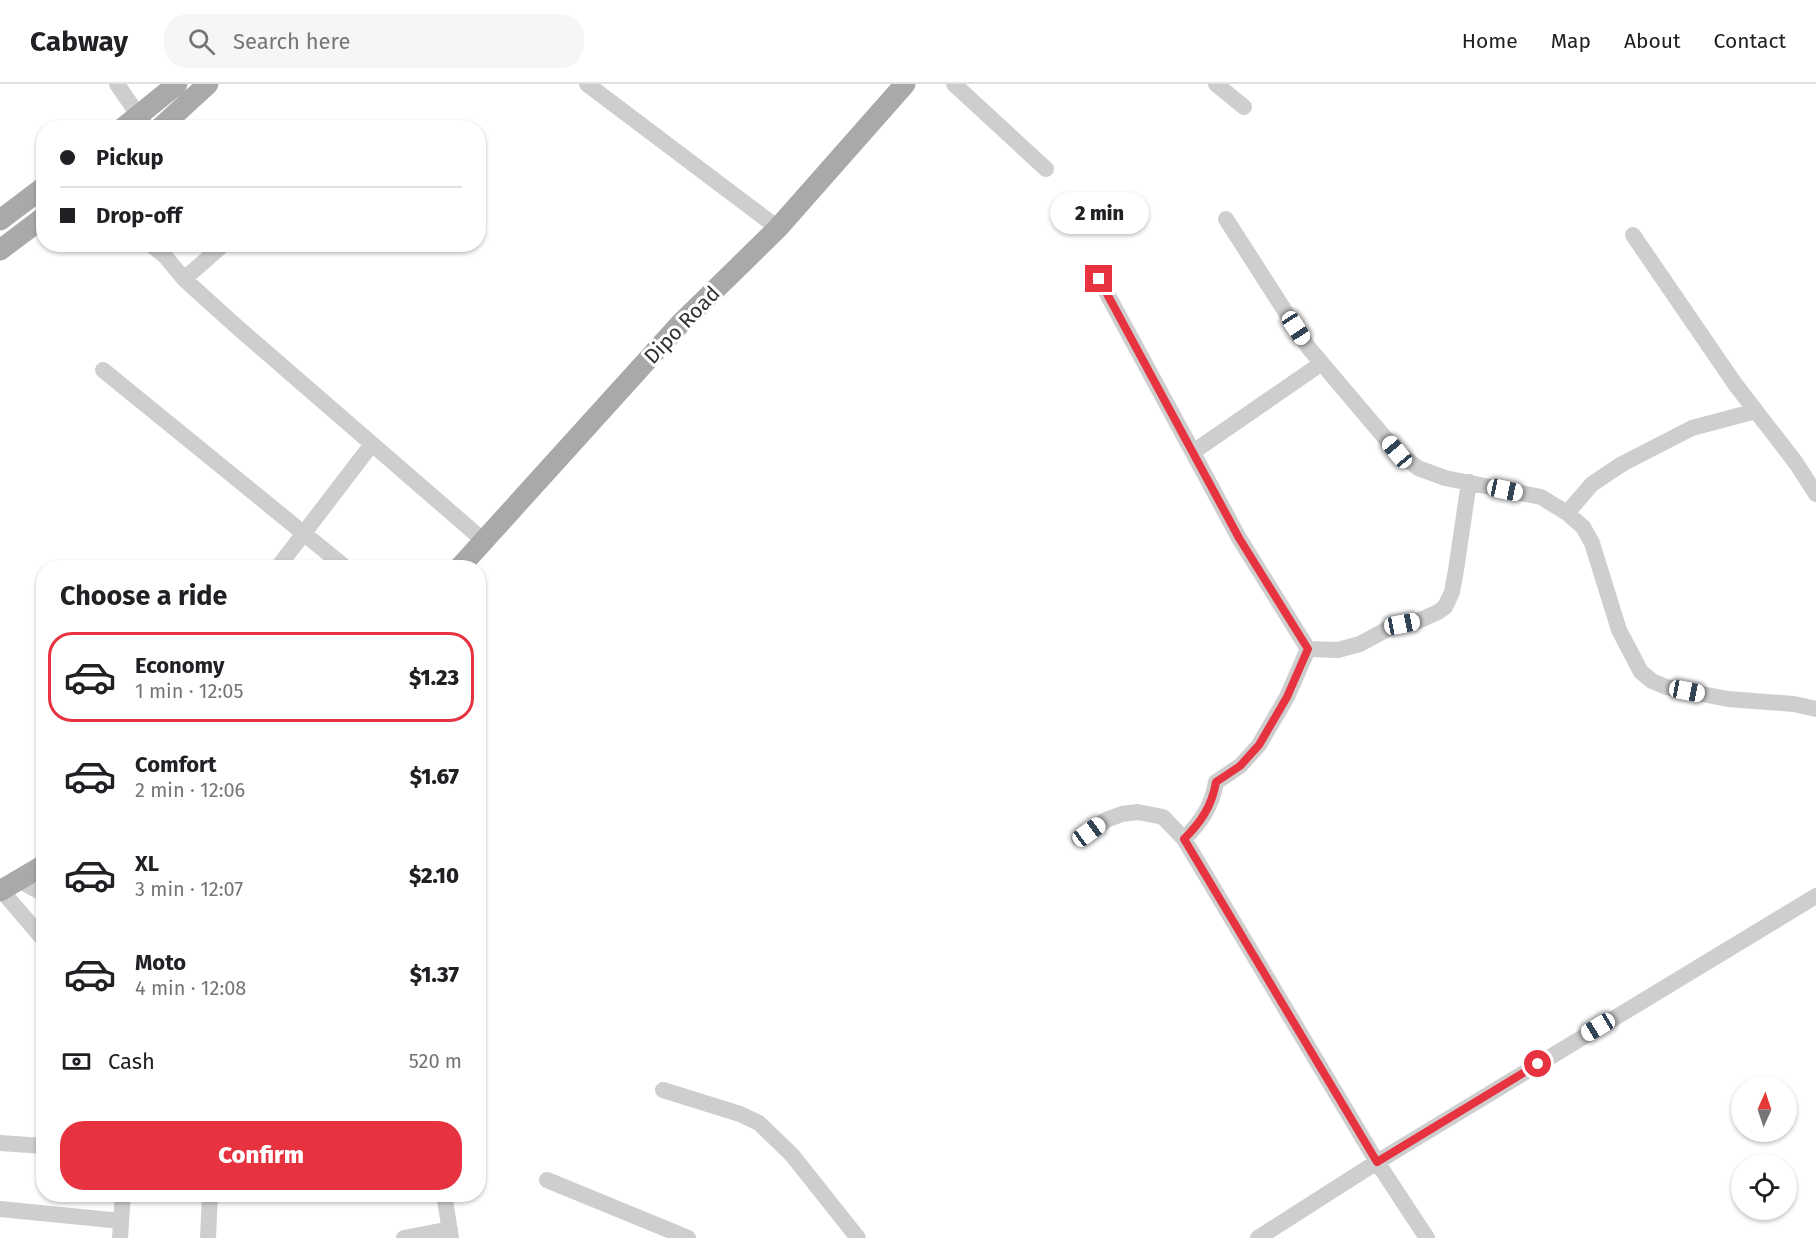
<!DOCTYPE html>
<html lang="en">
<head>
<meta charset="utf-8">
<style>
	:root { --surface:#fff; --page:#f6f6f6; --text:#202124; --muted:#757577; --line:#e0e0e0; --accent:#e7333f }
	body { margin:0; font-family:"Fira Sans",sans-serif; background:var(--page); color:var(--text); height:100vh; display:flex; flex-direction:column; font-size:22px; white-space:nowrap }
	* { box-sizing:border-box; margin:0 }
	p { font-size:20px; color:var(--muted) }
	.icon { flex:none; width:33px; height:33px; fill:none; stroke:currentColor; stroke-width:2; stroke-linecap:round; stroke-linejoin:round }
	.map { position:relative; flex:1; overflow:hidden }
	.side { position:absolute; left:36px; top:476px; width:450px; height:642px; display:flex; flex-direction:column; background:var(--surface); border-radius:24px; box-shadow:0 2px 4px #0004 }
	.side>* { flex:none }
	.hud { position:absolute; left:36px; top:36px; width:450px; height:132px; border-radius:24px; box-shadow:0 2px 4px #0004; display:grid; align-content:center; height:132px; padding:0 24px; background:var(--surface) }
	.needle { width:39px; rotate:3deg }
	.controls { position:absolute; left:1731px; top:992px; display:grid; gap:12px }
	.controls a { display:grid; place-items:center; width:66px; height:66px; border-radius:50%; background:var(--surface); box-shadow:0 2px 4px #0004; font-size:30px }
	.end { position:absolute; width:27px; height:27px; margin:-14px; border:8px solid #e7333f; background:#fff; box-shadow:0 0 0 3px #fff }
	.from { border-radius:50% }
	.bubble { position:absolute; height:42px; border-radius:21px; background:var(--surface); box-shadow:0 2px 4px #0004; font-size:20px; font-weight:800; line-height:42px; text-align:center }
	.car { position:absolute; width:18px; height:36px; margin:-18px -9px; border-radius:8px; box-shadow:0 0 4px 2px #0007; background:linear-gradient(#fff 24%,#345 0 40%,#fff 0 76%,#345 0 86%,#fff 0) }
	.hud b { display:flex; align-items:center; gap:21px; height:57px; font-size:22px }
	.hud b+b { border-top:2px solid var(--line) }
	.hud i { width:15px; height:15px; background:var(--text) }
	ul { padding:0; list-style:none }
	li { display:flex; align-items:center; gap:18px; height:90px; margin:0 12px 9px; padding:0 12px; border:3px solid transparent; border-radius:24px }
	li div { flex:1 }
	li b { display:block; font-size:22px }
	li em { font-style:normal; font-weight:800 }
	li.selected { border-color:var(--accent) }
	li>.icon { width:54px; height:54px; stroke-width:1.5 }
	h2 { padding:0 24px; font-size:27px; line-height:72px }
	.pay { display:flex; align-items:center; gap:15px; height:66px; padding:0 24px; font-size:22px }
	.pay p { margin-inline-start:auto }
	.primary-button { display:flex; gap:12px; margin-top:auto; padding:12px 24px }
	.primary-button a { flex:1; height:69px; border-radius:24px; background:var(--accent); color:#fff; font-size:24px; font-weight:800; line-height:69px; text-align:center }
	header { display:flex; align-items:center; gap:36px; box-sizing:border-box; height:84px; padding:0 30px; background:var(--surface); border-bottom:2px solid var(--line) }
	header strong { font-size:28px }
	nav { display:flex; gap:33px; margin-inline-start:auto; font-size:21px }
	.search { width:420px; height:54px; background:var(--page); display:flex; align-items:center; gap:15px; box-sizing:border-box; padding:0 21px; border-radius:24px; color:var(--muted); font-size:22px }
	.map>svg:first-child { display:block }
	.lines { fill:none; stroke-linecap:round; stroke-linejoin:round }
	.minor { stroke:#cecece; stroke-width:16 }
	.major { stroke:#a9a9a9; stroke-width:21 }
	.route { stroke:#e7333f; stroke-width:8 }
	.labels { text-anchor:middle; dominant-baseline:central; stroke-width:6; stroke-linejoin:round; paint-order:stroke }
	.street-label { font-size:21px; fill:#313131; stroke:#fff }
</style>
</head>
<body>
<header>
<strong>Cabway</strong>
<div class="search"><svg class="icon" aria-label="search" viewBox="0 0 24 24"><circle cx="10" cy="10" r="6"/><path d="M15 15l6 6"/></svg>Search here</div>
<nav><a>Home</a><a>Map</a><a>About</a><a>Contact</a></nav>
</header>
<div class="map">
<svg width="1816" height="1154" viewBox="0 0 1816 1154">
	<rect width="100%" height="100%" fill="#fff"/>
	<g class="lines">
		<!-- minor -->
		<path class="minor" d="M117,0L147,44
			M587,0L778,144
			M954,0L1046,85
			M1216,0L1244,23
			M1226,135L1308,263L1397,368L1418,384L1445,394L1541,413L1567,429L1583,443L1592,459L1619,546L1641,588L1652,597L1666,603L1728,615L1794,620L1816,625
			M1633,151L1735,300L1796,379L1816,410
			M150,160L165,172L184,195L236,242L484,457
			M184,195L224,160
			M1322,279L1193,368L1099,195L1239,454L1308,565L1338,566L1360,560L1391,543L1418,537L1438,528L1445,523L1452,508L1456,486L1469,398
			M103,286L345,483
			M1567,429L1592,400L1622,380L1692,344L1756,327
			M278,483L372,360
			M1079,754L1106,736L1122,730L1138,728L1163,733L1184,755L1377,1078L1427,1154
			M1184,755C1201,738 1212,722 1216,698L1240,682L1259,661L1287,613L1308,565
			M18,796L44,810
			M1,806L44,856
			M663,1006L740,1030L759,1039L792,1071L858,1154
			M0,1059L44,1062
			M547,1096L688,1154
			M444,1110L451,1154
			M0,1125L121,1137
			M120,1154L123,1110
			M208,1154L210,1110
			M404,1154L450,1145
			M1258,1154L1377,1078L1816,812"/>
		<!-- major -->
		<path class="major" d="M123,44L177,0
			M160,44L208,0
			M0,136L44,103
			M0,166L44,133
			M460,483L680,240L778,144L905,0
			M0,807L44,781"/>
	</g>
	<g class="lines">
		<!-- route -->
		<path class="route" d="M1099,195L1239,454L1308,565L1287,613L1259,661L1240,682L1216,698C1212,722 1201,738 1184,755L1377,1078L1538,980"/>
	</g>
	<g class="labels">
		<!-- street labels -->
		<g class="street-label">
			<text transform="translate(682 241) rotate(-46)">Dipo Road</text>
		</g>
	</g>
</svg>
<div class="controls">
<a><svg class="needle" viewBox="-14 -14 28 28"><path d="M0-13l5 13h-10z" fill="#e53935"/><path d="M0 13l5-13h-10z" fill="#757577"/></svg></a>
<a><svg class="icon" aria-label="locate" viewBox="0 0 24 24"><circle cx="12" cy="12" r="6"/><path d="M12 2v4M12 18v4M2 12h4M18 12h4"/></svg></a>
</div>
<i class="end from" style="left:1538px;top:980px"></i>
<i class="end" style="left:1099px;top:195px"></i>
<div class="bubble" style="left:1050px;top:108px;width:99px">2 min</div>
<i class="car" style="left:1296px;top:244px;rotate:147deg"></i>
<i class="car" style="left:1397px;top:368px;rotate:320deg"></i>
<i class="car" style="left:1505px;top:406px;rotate:102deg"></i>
<i class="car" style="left:1402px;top:540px;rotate:79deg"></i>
<i class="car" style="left:1687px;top:607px;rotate:101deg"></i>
<i class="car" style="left:1089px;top:748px;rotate:54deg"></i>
<i class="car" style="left:1598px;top:943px;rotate:239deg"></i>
<div class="hud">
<b><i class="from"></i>Pickup</b>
<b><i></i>Drop-off</b>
</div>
<section class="side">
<h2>Choose a ride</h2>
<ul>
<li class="selected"><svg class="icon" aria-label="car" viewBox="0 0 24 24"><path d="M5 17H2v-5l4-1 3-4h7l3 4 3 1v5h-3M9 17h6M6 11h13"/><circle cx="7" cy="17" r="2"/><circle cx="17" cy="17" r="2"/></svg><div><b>Economy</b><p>1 min · 12:05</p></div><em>$1.23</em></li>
<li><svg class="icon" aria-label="car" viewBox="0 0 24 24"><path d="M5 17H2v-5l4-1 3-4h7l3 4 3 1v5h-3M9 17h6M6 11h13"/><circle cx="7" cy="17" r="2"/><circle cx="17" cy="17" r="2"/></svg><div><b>Comfort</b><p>2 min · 12:06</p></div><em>$1.67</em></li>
<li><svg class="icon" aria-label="car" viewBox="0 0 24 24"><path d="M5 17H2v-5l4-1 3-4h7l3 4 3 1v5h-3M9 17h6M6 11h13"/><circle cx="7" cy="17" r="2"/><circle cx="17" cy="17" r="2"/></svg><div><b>XL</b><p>3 min · 12:07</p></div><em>$2.10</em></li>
<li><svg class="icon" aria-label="car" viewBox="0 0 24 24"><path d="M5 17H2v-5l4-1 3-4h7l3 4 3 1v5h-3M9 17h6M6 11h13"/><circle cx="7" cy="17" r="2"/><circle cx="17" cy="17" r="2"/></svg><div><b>Moto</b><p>4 min · 12:08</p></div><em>$1.37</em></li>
</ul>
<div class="pay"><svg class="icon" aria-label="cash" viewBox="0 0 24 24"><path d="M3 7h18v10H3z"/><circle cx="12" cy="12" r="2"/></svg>Cash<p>520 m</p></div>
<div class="primary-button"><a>Confirm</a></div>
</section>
</div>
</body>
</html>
